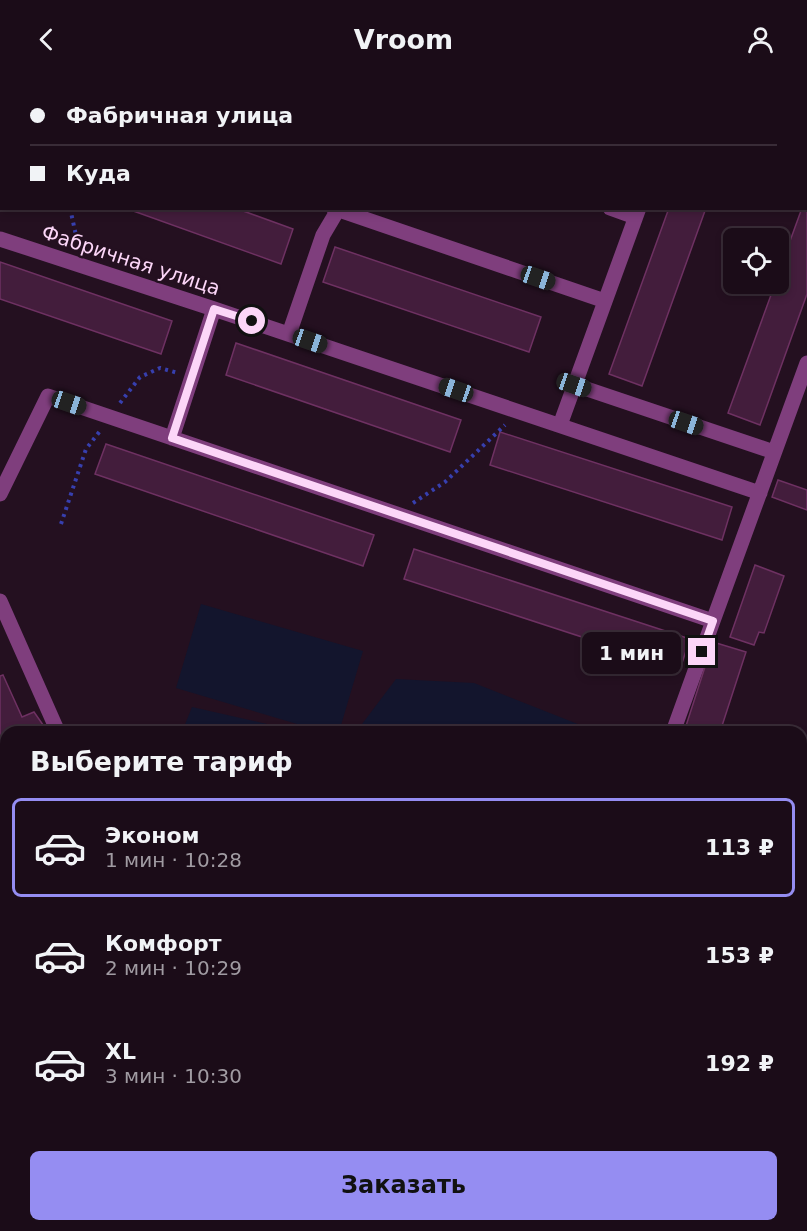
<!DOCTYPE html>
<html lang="ru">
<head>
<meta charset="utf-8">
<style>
	:root { --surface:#1b0c18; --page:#281a25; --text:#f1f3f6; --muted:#a09ba2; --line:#392c37; --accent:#958df2 }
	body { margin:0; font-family:"DejaVu Sans",sans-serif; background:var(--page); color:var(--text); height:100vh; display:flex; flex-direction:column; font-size:22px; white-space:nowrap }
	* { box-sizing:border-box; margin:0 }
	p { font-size:20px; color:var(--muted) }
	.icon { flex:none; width:33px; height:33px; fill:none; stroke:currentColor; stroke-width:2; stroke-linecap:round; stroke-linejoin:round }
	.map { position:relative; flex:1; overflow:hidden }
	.details { position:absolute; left:0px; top:648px; width:807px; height:506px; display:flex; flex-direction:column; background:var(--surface); border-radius:18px 18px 0 0; box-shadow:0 3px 9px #0003,0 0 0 2px var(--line) }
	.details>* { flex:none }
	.banner { position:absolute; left:0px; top:0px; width:807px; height:132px; box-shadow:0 3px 9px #0003,0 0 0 2px var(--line); display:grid; align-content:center; height:132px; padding:0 30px; background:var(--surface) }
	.tools { position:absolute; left:723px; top:150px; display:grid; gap:12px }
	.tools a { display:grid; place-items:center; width:66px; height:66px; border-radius:9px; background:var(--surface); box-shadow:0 3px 9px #0003,0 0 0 2px var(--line); font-size:30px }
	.end { position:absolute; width:27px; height:27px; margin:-14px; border:8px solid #fcd6f8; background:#111; box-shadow:0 0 0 3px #111 }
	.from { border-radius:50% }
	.bubble { position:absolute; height:42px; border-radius:9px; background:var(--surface); box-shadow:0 3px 9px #0003,0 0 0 2px var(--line); font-size:20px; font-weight:800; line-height:42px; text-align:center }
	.car { position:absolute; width:18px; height:36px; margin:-18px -9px; border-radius:8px; box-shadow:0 0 4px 2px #0007; background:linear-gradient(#222 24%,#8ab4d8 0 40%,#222 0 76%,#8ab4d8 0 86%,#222 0) }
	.banner b { display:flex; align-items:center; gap:21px; height:57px; font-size:22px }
	.banner b+b { border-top:2px solid var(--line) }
	.banner i { width:15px; height:15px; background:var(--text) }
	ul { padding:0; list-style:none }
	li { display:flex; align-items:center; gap:18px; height:99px; margin:0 12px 9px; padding:0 18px; border:3px solid transparent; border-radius:9px }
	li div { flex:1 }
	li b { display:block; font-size:22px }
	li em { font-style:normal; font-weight:800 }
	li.selected { border-color:var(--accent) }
	li>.icon { width:54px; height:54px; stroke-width:1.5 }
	h2 { padding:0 30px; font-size:27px; line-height:72px }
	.cta { display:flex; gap:12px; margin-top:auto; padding:12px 30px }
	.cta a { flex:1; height:69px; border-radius:9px; background:var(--accent); color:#111; font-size:24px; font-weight:800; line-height:69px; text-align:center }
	header { display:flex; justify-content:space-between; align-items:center; height:78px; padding:0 30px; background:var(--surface); font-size:27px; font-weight:800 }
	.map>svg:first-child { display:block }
	.green { fill:#13152d }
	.building { fill:#431d3c; stroke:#6e3162; stroke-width:1.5 }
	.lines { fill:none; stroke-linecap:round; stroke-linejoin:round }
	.path { stroke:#373fae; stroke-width:4; stroke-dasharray:3 4.5; stroke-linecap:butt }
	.minor { stroke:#7f3e7d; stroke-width:15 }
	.route { stroke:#fcd6f8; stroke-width:8 }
	.labels { text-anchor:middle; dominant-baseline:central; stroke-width:5; stroke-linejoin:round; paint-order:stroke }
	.street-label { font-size:20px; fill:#fcd6f8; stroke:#241020 }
</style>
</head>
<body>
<header><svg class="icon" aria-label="back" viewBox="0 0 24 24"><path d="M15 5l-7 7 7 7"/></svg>Vroom<svg class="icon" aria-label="person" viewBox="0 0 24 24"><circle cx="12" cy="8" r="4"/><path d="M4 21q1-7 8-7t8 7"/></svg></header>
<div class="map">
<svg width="807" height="1153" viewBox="0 0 807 1153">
	<rect width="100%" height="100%" fill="#241020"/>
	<!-- green -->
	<path class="green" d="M201,526L363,573L339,654H324L176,610Z
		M396,601L474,605L598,654H356Z
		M192,629L302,654H182Z
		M801,1008L807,1011V1153H236L234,1148H801Z"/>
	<!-- building -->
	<path class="building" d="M298,0H347V2Z
		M0,48L2,49V89H0Z
		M807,118V216L760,347L728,335L775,206H778V196L802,130H806Z
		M125,130H235L293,151L281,186Z
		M669,130H706L642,308L609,296Z
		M335,169L541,239L529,274L323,204Z
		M0,184L172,243L161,276L0,221Z
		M236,265L461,342L450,374L226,297Z
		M500,354L732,429L722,462L490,387Z
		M106,366L374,457L363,488L95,396Z
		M778,402L807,412V432L772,419Z
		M414,471L690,561L680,591L404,501Z
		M755,487L784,498L764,555L759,554L754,567L730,559Z
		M713,564L746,574L720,654H684Z
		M3,597L22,639L34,634L48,654H6V778L3,779L0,773V598Z"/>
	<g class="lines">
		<!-- path -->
		<path class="path" d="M17,0L19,2
			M88,2L89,0
			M70,130L79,171
			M120,325L140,299L160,290L178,295
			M413,425L445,404L505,347
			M61,446L86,371L100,353
			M0,1030L6,1060
			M25,1148L26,1153"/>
		<!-- minor -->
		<path class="minor" d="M228,0L232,2
			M0,18H2
			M333,130L605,223
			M610,130L635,139
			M0,161L214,231L760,415
			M289,256L323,157L339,130
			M575,307L774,374
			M560,347L639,130
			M172,360L214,231
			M0,416L48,318L713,543L807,285
			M0,523L58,654
			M673,654L713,543
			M0,788L6,785"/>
	</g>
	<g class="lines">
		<!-- route -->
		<path class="route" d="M252,243L214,231L172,360L713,543L702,574"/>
	</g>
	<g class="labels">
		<!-- street labels -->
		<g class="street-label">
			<text transform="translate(131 182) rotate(18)">Фабричная улица</text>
		</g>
	</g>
</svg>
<div class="tools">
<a><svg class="icon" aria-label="locate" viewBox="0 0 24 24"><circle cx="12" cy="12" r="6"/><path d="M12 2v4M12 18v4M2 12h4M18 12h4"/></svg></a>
</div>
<i class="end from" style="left:252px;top:243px"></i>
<i class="end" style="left:702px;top:574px"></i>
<div class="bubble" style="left:582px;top:554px;width:99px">1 мин</div>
<i class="car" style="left:538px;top:200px;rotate:109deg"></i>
<i class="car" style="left:310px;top:263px;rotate:109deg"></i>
<i class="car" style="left:574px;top:307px;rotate:109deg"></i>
<i class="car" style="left:456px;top:312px;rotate:289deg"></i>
<i class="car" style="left:69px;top:325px;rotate:109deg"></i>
<i class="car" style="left:686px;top:345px;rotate:109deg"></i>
<div class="banner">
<b><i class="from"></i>Фабричная улица</b>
<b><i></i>Куда</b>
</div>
<section class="details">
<h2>Выберите тариф</h2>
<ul>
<li class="selected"><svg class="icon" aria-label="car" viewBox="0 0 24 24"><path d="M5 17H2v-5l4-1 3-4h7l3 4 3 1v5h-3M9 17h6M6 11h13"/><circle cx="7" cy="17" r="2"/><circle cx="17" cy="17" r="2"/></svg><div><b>Эконом</b><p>1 мин · 10:28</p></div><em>113 ₽</em></li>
<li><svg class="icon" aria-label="car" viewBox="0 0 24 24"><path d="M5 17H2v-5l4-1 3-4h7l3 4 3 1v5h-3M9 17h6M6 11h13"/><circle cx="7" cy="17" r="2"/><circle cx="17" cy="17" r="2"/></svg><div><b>Комфорт</b><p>2 мин · 10:29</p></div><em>153 ₽</em></li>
<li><svg class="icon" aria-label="car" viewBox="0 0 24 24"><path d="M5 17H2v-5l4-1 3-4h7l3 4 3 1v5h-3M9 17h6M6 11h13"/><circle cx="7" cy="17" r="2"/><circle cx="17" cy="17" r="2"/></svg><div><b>XL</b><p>3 мин · 10:30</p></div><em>192 ₽</em></li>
</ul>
<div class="cta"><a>Заказать</a></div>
</section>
</div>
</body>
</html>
